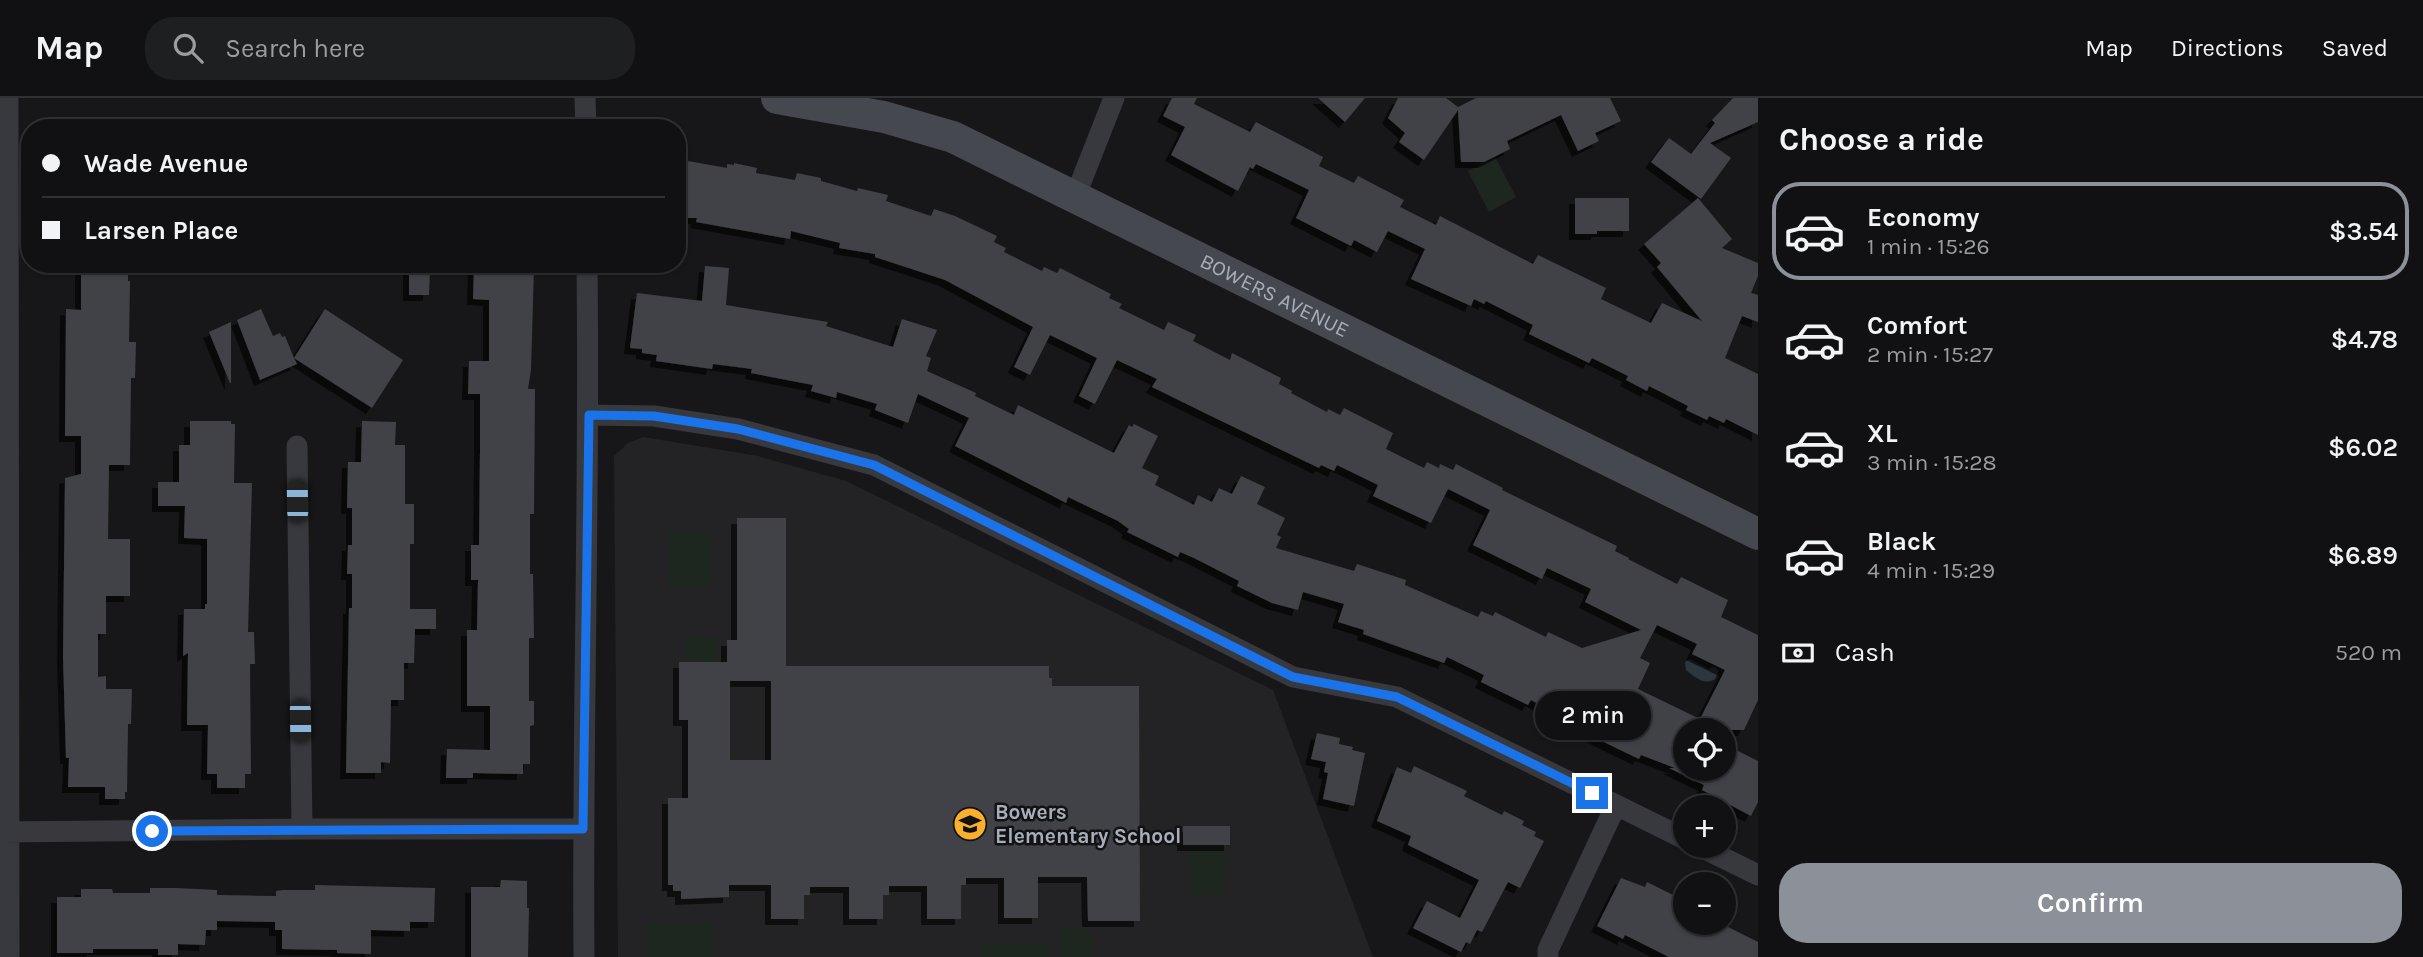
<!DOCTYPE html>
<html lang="en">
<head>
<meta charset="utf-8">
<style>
	:root { --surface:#111113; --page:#1e1f21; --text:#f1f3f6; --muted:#9c9da0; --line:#303133; --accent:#8c9099 }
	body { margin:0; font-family:Karla,sans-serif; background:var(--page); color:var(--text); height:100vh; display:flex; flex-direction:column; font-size:26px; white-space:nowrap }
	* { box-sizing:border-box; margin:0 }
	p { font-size:23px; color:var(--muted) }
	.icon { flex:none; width:38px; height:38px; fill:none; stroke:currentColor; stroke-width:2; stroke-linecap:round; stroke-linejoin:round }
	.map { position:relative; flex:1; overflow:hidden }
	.side { display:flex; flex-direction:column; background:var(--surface); width:665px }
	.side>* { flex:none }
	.guide { position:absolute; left:21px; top:21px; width:665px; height:154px; border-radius:28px; box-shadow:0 2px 5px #0004,0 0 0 2px var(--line); display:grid; align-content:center; height:154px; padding:0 21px; background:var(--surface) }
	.buttons { position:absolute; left:1673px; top:620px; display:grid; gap:14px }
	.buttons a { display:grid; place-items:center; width:63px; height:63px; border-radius:50%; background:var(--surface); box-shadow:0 2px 5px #0004,0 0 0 2px var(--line); font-size:35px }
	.end { position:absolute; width:32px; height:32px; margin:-16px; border:9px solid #1a73e8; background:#fff; box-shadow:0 0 0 4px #fff }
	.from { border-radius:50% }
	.bubble { position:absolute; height:49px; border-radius:24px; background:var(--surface); box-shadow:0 2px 5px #0004,0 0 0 2px var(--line); font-size:23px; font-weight:600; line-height:49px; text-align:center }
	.car { position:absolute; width:21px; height:42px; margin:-21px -10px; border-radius:9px; box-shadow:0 0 5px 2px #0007; background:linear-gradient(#222 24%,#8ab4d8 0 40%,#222 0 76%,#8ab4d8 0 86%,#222 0) }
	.guide b { display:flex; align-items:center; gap:24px; height:66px; font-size:26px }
	.guide b+b { border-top:2px solid var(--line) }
	.guide i { width:18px; height:18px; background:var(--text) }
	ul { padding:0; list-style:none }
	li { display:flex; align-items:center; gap:21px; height:98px; margin:0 14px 10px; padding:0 7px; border:4px solid transparent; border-radius:28px }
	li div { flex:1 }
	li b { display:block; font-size:26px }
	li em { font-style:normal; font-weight:600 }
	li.current { border-color:var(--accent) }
	li>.icon { width:63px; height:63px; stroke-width:1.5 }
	h2 { padding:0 21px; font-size:32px; line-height:84px }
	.pay { display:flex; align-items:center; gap:18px; height:77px; padding:0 21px; font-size:26px }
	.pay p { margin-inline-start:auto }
	.primary-button { display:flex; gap:14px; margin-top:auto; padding:14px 21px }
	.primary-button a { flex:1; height:80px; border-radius:28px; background:var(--accent); color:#fff; font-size:28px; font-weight:600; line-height:80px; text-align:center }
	header { display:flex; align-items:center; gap:42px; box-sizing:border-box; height:98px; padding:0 35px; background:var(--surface); border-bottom:2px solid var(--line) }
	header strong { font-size:33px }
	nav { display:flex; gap:38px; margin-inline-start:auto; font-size:24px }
	.search { width:490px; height:63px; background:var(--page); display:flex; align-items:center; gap:18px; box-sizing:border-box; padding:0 24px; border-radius:28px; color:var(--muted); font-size:26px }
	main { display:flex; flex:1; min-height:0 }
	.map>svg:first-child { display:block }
	.built { fill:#232326 }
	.green { fill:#1e271f }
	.water { fill:#2c363e }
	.building { fill:#414246; fill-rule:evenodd; filter:url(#shadow) }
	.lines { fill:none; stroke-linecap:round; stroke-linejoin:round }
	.minor { stroke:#37393e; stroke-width:21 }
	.secondary { stroke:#45484e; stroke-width:32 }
	.route { stroke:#1a73e8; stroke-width:9 }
	.labels { text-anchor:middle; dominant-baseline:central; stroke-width:5; stroke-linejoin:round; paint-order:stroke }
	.street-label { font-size:21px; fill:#a8aeb9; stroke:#121214 }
	.poi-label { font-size:21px; font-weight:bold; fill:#a8aeb9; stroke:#121214; text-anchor:start }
</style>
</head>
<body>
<header>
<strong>Map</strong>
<div class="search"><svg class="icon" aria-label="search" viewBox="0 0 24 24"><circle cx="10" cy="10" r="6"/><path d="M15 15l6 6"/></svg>Search here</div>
<nav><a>Map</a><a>Directions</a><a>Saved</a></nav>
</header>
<main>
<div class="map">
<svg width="1758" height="859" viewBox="0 0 1758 859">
	<defs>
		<filter id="shadow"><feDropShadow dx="-6" dy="6" stdDeviation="0" flood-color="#0009"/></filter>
	</defs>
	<rect width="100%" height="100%" fill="#171719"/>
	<!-- built -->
	<path class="built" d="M643,339L758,358L846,383L1273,592L1373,859H618L614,358L628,345Z"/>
	<!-- green -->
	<path class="green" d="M1495,59L1516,99L1489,114L1468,73Z
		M670,434L711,435L710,489H669Z
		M686,538H718L717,564H686Z
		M1190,751H1222L1225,757V794L1223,797H1190Z
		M646,826H713V859H646Z
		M1060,829H1080L1093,836V859H1060Z
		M1049,846V859H981V847Z"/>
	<!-- water -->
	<path class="water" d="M1690,561L1708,571L1713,569L1719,572L1715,581C1704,588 1695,579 1686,572L1685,564Z"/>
	<!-- building -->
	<path class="building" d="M1172,0H1197L1194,6L1250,34L1256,24L1323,59L1319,68L1354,85L1358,78L1404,102L1400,109L1436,127L1440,118L1533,166L1538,157L1606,190L1601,201L1651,225L1662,205L1702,223L1657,169L1661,165L1644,146L1698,100L1732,141L1722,150L1758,165V178L1751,195L1758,197V224L1742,218L1725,260L1758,276V337L1726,321L1724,325L1709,318L1707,322L1686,312L1688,308L1649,288L1647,293L1626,282L1628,278L1592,260L1589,265L1529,236L1533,227L1486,203L1484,206L1474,201L1471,208L1411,181L1425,151L1388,133L1377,154L1354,142L1351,148L1296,120L1309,92L1256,66L1253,71L1250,69L1238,93L1171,57L1185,29L1163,18Z
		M1318,0H1365L1345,24Z
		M1398,0H1446L1458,9L1476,0H1610L1621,23L1595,35L1599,43L1578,53L1561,17L1507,43L1510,51L1484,64H1461L1458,12L1424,62L1399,44L1405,35L1388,20Z
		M1733,0H1758V24L1710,45L1731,60L1701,101L1651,64L1669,40L1691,56L1715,25L1712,22Z
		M677,61L727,70V66L734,67V65L757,70L756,75L795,82L797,75L821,80V83L857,93L858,90L888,97L886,103L931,118L934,111L955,118L997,138L994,144L1006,150L1004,154L1042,173L1044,169L1057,175L1060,170L1111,196L1109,200L1122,206L1119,210L1164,232L1168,224L1196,237L1193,243L1230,262L1232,255L1281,280L1279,286L1292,293L1291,295L1327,314L1328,311L1340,317L1344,310L1393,335L1386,351L1424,370L1427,364L1439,370L1440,366L1453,372L1456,366L1503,390L1502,392L1617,448L1615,453L1629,460L1628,461L1677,486L1681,479L1728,502L1721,519L1758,537V602L1744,632H1685V670H1724V646L1758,663V704L1751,718L1702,692L1704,687L1669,670H1675L1641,657L1639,661L1612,648L1590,637L1593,632L1579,625L1580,623L1547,606L1545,610L1531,602L1528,607L1481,584L1484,577L1447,559L1444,565L1363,536L1364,532L1338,524L1344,506L1303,494L1298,512L1272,505L1237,488L1239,483L1194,460L1180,454L1178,459L1127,434L1129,431L1118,423L1068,399L1066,405L1045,394L955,348L969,320L918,296L908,325L875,312L877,306L837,294L836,300L811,293L813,287L751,275L752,271L713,266L712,271L656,263L657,257L642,255V251L630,250L637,195L702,203L705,168L729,170L726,207L828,224L826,228L893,249L902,221L937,232L926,258L931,260L927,273L976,295L975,298L1014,317L1018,307L1114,355L1129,327L1132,329L1134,326L1158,338L1142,370L1159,378L1155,387L1194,407L1198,397L1212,404L1219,390L1232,396L1241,378L1265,389L1257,406L1285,420L1277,437L1281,439L1276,450L1354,473L1357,466L1406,482L1405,487L1478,519L1481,513L1493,518L1495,514L1546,539L1548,534L1582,550L1641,532L1585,504L1591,491L1547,470L1542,481L1473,447L1490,412L1448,391L1431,425L1373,398L1378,387L1337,367L1334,373L1321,367L1319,370L1209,317L1152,289L1157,281L1117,262L1095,306L1079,298L1097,260L1050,237L1030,277L1014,269L1033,229L945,182L875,159V156L839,150L840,145L791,133L790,141L696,124L697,120H677ZM1657,527L1697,546L1692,556L1725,572L1700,621L1638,591L1650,565L1640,560Z
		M1575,100H1629V133H1597V136H1575Z
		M81,166H128V183H130L129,244H136L135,280H131L130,367H109L108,441H130V498H106V536H98V579L106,578V591H132L131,626H128L127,694H125V701H105V689H68L69,660H66L63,559L65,380L81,376V338H65L66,211L81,212Z
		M474,169L534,170L531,272L528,291H535L534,416H530V476H533L534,540H529V603H534V627L530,628V666H523V676L473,675V680H446L447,651L490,652V608H467V532H477L478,482H471V447H479L480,352V296H468L469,263H489V202L473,201Z
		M409,171L430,172L429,197H409Z
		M261,211L273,238L280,235L282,239L285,238L294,260L325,211L403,262L372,310L294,260L297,266L260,282L237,222Z
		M231,224V285H230L209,234Z
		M190,323H231V326H235L234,385H252L248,534H254L255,566H250L251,676H245V690H217V676H207L208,627H187L188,555L183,558L184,511H205V506H207V441L184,440L185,408H158V384H179V347H190Z
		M362,323L396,324L395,347H405V406H414V446H410V511H436V531H415L414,565H404V602H391L390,665L381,664V675H346L349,510H352V476H347L348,447H352V410H347L348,364H361Z
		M737,420H786V568H1049V580H1052V588H1139L1140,823H1088L1087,779H1038V820H1004V780H966V787H961V821H927V788H889V797H883V821H849V789H810V797H804V821H771V787H729V799L681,801V793H673V787H668V700H688V622H679V564H727V542H737ZM730,583H771V662H730Z
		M1317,635L1340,640L1339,646L1353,649L1352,652L1365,655L1354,708L1323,701L1328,675L1324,674L1326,664L1311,661Z
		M1414,668L1467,693L1464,698L1502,717L1504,713L1524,723L1522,727L1536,734L1534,738L1544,743L1520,790L1508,784L1482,834L1477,832L1470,846L1466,844L1461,854L1413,830L1427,803L1460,820L1479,782L1408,747L1411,738L1377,723L1397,669L1411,675Z
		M1183,728H1230V747H1183Z
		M1621,780L1645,789L1647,784L1685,803V824H1718L1758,844V859H1669L1625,837L1623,841L1597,828Z
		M501,782L527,783V810H529L528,859H471V789H500Z
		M315,787L435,790L434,824H410V833L371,832V856L337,855V852L282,851V832H275V824L217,823V832H206L205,847L178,846V857H158V851H93V855H57V799H81V791H112L113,795H150V790H176L217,792V797L276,798V793L283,792H315Z"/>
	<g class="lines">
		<!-- minor -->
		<path class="minor" d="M8,0L9,859
			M585,0L586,30
			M1075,99L1114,0
			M589,317L654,318L738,331L874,367L1293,579L1397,599L1685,741
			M297,348L302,731
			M0,734L302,731H583
			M1697,747L1758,777
			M584,859C582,628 590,397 587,166
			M1548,859V852L1616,707"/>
		<!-- secondary -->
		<path class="secondary" id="s1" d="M777,0L884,19L953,39L1758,436"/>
	</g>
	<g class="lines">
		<!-- route -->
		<path class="route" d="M152,733L583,731L589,317L654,318L738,331L874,367L1293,579L1397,599L1592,695"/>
	</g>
	<!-- icons -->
	<defs>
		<symbol id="school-disc" viewBox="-11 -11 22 22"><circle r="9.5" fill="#faaf2d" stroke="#121214"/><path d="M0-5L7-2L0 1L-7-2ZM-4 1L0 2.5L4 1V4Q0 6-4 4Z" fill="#111"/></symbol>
	</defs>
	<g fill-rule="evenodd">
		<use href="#school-disc" x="951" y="707" width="38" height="38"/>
	</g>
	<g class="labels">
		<!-- street labels -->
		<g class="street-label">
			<text stroke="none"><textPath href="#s1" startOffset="539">BOWERS AVENUE</textPath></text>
		</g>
		<!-- poi labels -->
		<g class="poi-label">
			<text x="995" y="714">Bowers<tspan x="995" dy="24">Elementary School</tspan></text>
		</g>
	</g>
</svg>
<div class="buttons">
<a><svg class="icon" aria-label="locate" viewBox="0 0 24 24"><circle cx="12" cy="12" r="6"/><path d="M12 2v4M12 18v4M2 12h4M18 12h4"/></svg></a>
<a>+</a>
<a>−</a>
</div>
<i class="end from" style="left:152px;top:733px"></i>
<i class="end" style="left:1592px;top:695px"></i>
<div class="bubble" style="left:1535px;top:593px;width:116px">2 min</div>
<i class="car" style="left:297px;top:403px;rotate:359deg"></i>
<i class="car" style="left:300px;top:623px;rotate:179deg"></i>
<div class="guide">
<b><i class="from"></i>Wade Avenue</b>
<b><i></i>Larsen Place</b>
</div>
</div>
<section class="side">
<h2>Choose a ride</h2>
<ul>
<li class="current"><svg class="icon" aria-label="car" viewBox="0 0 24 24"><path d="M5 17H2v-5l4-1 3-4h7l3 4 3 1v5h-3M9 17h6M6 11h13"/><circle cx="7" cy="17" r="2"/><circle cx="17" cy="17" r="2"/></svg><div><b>Economy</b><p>1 min · 15:26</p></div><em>$3.54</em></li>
<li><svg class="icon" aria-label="car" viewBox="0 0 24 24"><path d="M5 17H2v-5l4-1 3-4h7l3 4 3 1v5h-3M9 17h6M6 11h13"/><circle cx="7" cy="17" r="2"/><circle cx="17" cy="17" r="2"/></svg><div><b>Comfort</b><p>2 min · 15:27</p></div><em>$4.78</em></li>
<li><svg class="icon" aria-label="car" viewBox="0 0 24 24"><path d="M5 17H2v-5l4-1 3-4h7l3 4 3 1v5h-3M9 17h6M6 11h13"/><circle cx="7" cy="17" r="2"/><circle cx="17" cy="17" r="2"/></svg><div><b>XL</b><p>3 min · 15:28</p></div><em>$6.02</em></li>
<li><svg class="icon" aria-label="car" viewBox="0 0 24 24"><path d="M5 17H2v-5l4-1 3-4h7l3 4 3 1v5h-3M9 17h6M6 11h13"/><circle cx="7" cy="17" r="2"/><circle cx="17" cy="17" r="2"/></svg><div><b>Black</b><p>4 min · 15:29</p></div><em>$6.89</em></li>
</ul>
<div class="pay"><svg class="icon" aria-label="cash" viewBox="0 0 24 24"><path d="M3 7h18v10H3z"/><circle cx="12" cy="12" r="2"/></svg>Cash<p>520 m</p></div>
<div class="primary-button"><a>Confirm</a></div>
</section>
</main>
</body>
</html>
